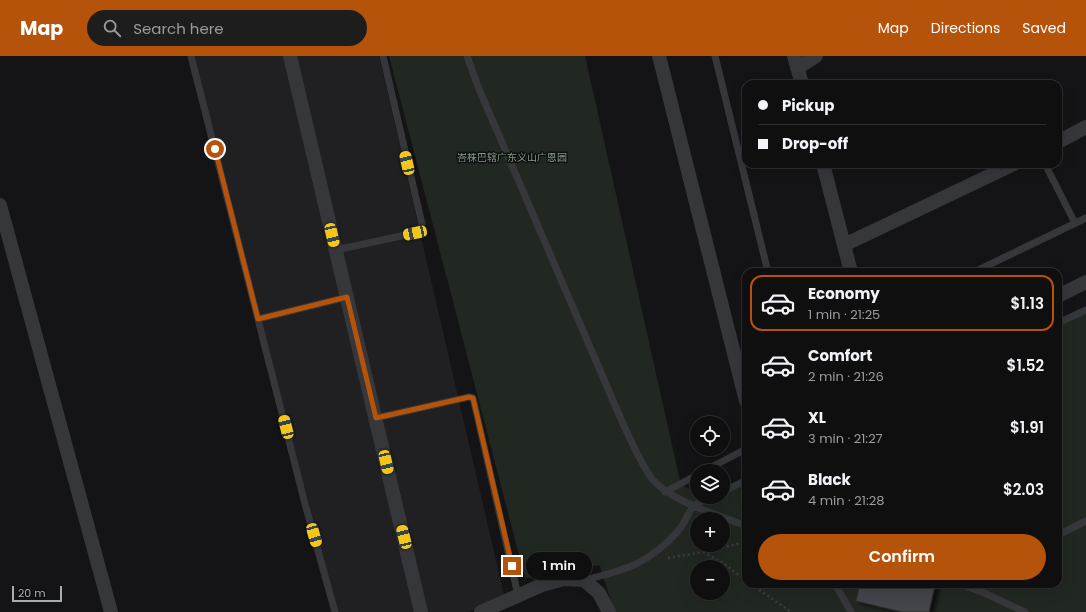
<!DOCTYPE html>
<html lang="en">
<head>
<meta charset="utf-8">
<style>
	:root { --surface:#0f0f10; --page:#1d1d1e; --text:#f1f3f6; --muted:#9b9c9f; --line:#2f2f30; --accent:#b45309 }
	body { margin:0; font-family:Poppins,"Noto Sans SC",sans-serif; background:var(--page); color:var(--text); height:100vh; display:flex; flex-direction:column; font-size:15px; white-space:nowrap }
	* { box-sizing:border-box; margin:0 }
	p { font-size:13px; color:var(--muted) }
	.icon { flex:none; width:22px; height:22px; fill:none; stroke:currentColor; stroke-width:2; stroke-linecap:round; stroke-linejoin:round }
	.map { position:relative; flex:1; overflow:hidden }
	.sheet { position:absolute; left:742px; top:212px; width:320px; height:320px; display:flex; flex-direction:column; background:var(--surface); border-radius:12px; box-shadow:0 4px 16px #0002,0 0 0 1px var(--line) }
	.sheet>* { flex:none }
	.top-card { position:absolute; left:742px; top:24px; width:320px; height:88px; border-radius:12px; box-shadow:0 4px 16px #0002,0 0 0 1px var(--line); display:grid; align-content:center; height:88px; padding:0 16px; background:var(--surface) }
	.tools { position:absolute; left:690px; top:360px; display:grid; gap:8px }
	.tools a { display:grid; place-items:center; width:40px; height:40px; border-radius:50%; background:var(--surface); box-shadow:0 4px 16px #0002,0 0 0 1px var(--line); font-size:20px }
	.scale { position:absolute; left:12px; bottom:10px; width:50px; box-sizing:border-box; padding-left:4px; border:2px solid #a7acb5; border-top:0; font-size:11px; line-height:14px; white-space:nowrap; color:#a7acb5; -webkit-text-stroke:3px #0f0f11; paint-order:stroke }
	.end { position:absolute; width:18px; height:18px; margin:-9px; border:5px solid #b45309; background:#fff; box-shadow:0 0 0 2px #fff }
	.from { border-radius:50% }
	.bubble { position:absolute; height:28px; border-radius:14px; background:var(--surface); box-shadow:0 4px 16px #0002,0 0 0 1px var(--line); font-size:13px; font-weight:600; line-height:28px; text-align:center }
	.car { position:absolute; width:12px; height:24px; margin:-12px -6px; border-radius:5px; box-shadow:0 0 3px 1px #0007; background:linear-gradient(#f5c518 24%,#345 0 40%,#f5c518 0 76%,#345 0 86%,#f5c518 0) }
	.top-card b { display:flex; align-items:center; gap:14px; height:38px; font-size:15px }
	.top-card b+b { border-top:1px solid var(--line) }
	.top-card i { width:10px; height:10px; background:var(--text) }
	ul { padding:7px 0 0; list-style:none }
	li { display:flex; align-items:center; gap:12px; height:56px; margin:0 8px 6px; padding:0 8px; border:2px solid transparent; border-radius:12px }
	li div { flex:1 }
	li b { display:block; font-size:15px }
	li em { font-style:normal; font-weight:600 }
	li.on { border-color:var(--accent) }
	li>.icon { width:36px; height:36px; stroke-width:1.5 }
	.action { display:flex; gap:8px; margin-top:auto; padding:8px 16px }
	.action a { flex:1; height:46px; border-radius:24px; background:var(--accent); color:#fff; font-size:16px; font-weight:600; line-height:46px; text-align:center }
	header { display:flex; align-items:center; gap:24px; box-sizing:border-box; height:56px; padding:0 20px; background:var(--accent); color:#fff }
	header strong { font-size:19px }
	nav { display:flex; gap:22px; margin-inline-start:auto; font-size:14px }
	.search { width:280px; height:36px; background:var(--page); display:flex; align-items:center; gap:10px; box-sizing:border-box; padding:0 14px; border-radius:22px; color:var(--muted); font-size:15px }
	.map>svg:first-child { display:block }
	.built { fill:#202023 }
	.green { fill:#212822; fill-rule:evenodd }
	.building { fill:#434449; stroke:#2e2f32; filter:url(#shadow) }
	.lines { fill:none; stroke-linecap:round; stroke-linejoin:round }
	.path { stroke:#3c3d41; stroke-width:2.5; stroke-dasharray:2 3; stroke-linecap:butt }
	.lane { stroke:#36373a; stroke-width:7 }
	.street { stroke:#36373a; stroke-width:14 }
	.route { stroke:#b45309; stroke-width:5 }
	.labels { text-anchor:middle; dominant-baseline:central; stroke-width:3; stroke-linejoin:round; paint-order:stroke }
	.park-label { font-size:10px; fill:#809e81; stroke:#0f0f11 }
</style>
</head>
<body>
<header>
<strong>Map</strong>
<div class="search"><svg class="icon" aria-label="search" viewBox="0 0 24 24"><circle cx="10" cy="10" r="6"/><path d="M15 15l6 6"/></svg>Search here</div>
<nav><a>Map</a><a>Directions</a><a>Saved</a></nav>
</header>
<div class="map">
<svg width="1086" height="556" viewBox="0 0 1086 556">
	<defs>
		<filter id="shadow"><feDropShadow dx="4.5" dy="2.5" stdDeviation="2" flood-color="#0009"/></filter>
	</defs>
	<rect width="100%" height="100%" fill="#141416"/>
	<!-- built -->
	<path class="built" d="M187,0H379L504,539L469,556H333Z"/>
	<!-- green -->
	<path class="green" d="M389,0H585L681,429L697,436V441H723V432L746,421V528H1058V267L1086,253V556H615L599,509L525,522ZM697,463H723V489H697ZM697,511H723V537H697Z"/>
	<!-- building -->
	<path class="building" d="M860,528H930L935,529L929,556H902L856,545Z"/>
	<g class="lines">
		<!-- path -->
		<path class="path" d="M703,496L723,507L746,524
			M668,502L703,496L746,486
			M751,528L791,556"/>
		<!-- lane -->
		<path class="lane" d="M191,0L305,448L335,556
			M467,0L479,33L624,370C631,385 643,412 653,424C672,446 719,459 746,470
			M715,0L768,216
			M1045,108L1075,167
			M336,194L415,177L420,173L422,168L383,0
			M974,216L1086,162
			M258,263L347,241
			M1058,267L1086,254
			M376,362L469,341L473,342L518,539
			M704,415L746,393
			M665,436L697,419
			M723,436L746,424
			M1058,479L1086,465
			M585,524C625,514 649,508 678,475C685,468 688,455 695,449C699,446 707,443 712,441
			M835,528L851,556
			M960,528L982,536L1025,556"/>
		<!-- street -->
		<path class="street" d="M290,0L421,556
			M659,0L746,345
			M794,0L802,28
			M797,12L816,0
			M1058,86L1086,71
			M823,108L851,216
			M0,149L111,556
			M844,189L1014,108
			M1058,240L1086,226
			M481,556L542,529L564,523L584,524L599,537L609,556"/>
	</g>
	<g class="lines">
		<!-- route -->
		<path class="route" d="M215,93L258,263L347,241L376,362L469,341L473,342L512,510"/>
	</g>
	<g class="labels">
		<!-- park labels -->
		<g class="park-label">
			<text x="512" y="101">峇株巴辖广东义山广恩园</text>
		</g>
	</g>
</svg>
<div class="tools">
<a><svg class="icon" aria-label="locate" viewBox="0 0 24 24"><circle cx="12" cy="12" r="6"/><path d="M12 2v4M12 18v4M2 12h4M18 12h4"/></svg></a>
<a><svg class="icon" aria-label="layers" viewBox="0 0 24 24"><path d="M12 4l9 5-9 5-9-5zM3 14l9 5 9-5"/></svg></a>
<a>+</a>
<a>−</a>
</div>
<div class="scale">20 m</div>
<i class="end from" style="left:215px;top:93px"></i>
<i class="end" style="left:512px;top:510px"></i>
<div class="bubble" style="left:526px;top:496px;width:66px">1 min</div>
<i class="car" style="left:407px;top:107px;rotate:347deg"></i>
<i class="car" style="left:415px;top:177px;rotate:258deg"></i>
<i class="car" style="left:332px;top:179px;rotate:167deg"></i>
<i class="car" style="left:286px;top:371px;rotate:346deg"></i>
<i class="car" style="left:386px;top:406px;rotate:167deg"></i>
<i class="car" style="left:314px;top:479px;rotate:164deg"></i>
<i class="car" style="left:404px;top:481px;rotate:346deg"></i>
<div class="top-card">
<b><i class="from"></i>Pickup</b>
<b><i></i>Drop-off</b>
</div>
<section class="sheet">
<ul>
<li class="on"><svg class="icon" aria-label="car" viewBox="0 0 24 24"><path d="M5 17H2v-5l4-1 3-4h7l3 4 3 1v5h-3M9 17h6M6 11h13"/><circle cx="7" cy="17" r="2"/><circle cx="17" cy="17" r="2"/></svg><div><b>Economy</b><p>1 min · 21:25</p></div><em>$1.13</em></li>
<li><svg class="icon" aria-label="car" viewBox="0 0 24 24"><path d="M5 17H2v-5l4-1 3-4h7l3 4 3 1v5h-3M9 17h6M6 11h13"/><circle cx="7" cy="17" r="2"/><circle cx="17" cy="17" r="2"/></svg><div><b>Comfort</b><p>2 min · 21:26</p></div><em>$1.52</em></li>
<li><svg class="icon" aria-label="car" viewBox="0 0 24 24"><path d="M5 17H2v-5l4-1 3-4h7l3 4 3 1v5h-3M9 17h6M6 11h13"/><circle cx="7" cy="17" r="2"/><circle cx="17" cy="17" r="2"/></svg><div><b>XL</b><p>3 min · 21:27</p></div><em>$1.91</em></li>
<li><svg class="icon" aria-label="car" viewBox="0 0 24 24"><path d="M5 17H2v-5l4-1 3-4h7l3 4 3 1v5h-3M9 17h6M6 11h13"/><circle cx="7" cy="17" r="2"/><circle cx="17" cy="17" r="2"/></svg><div><b>Black</b><p>4 min · 21:28</p></div><em>$2.03</em></li>
</ul>
<div class="action"><a>Confirm</a></div>
</section>
</div>
</body>
</html>
